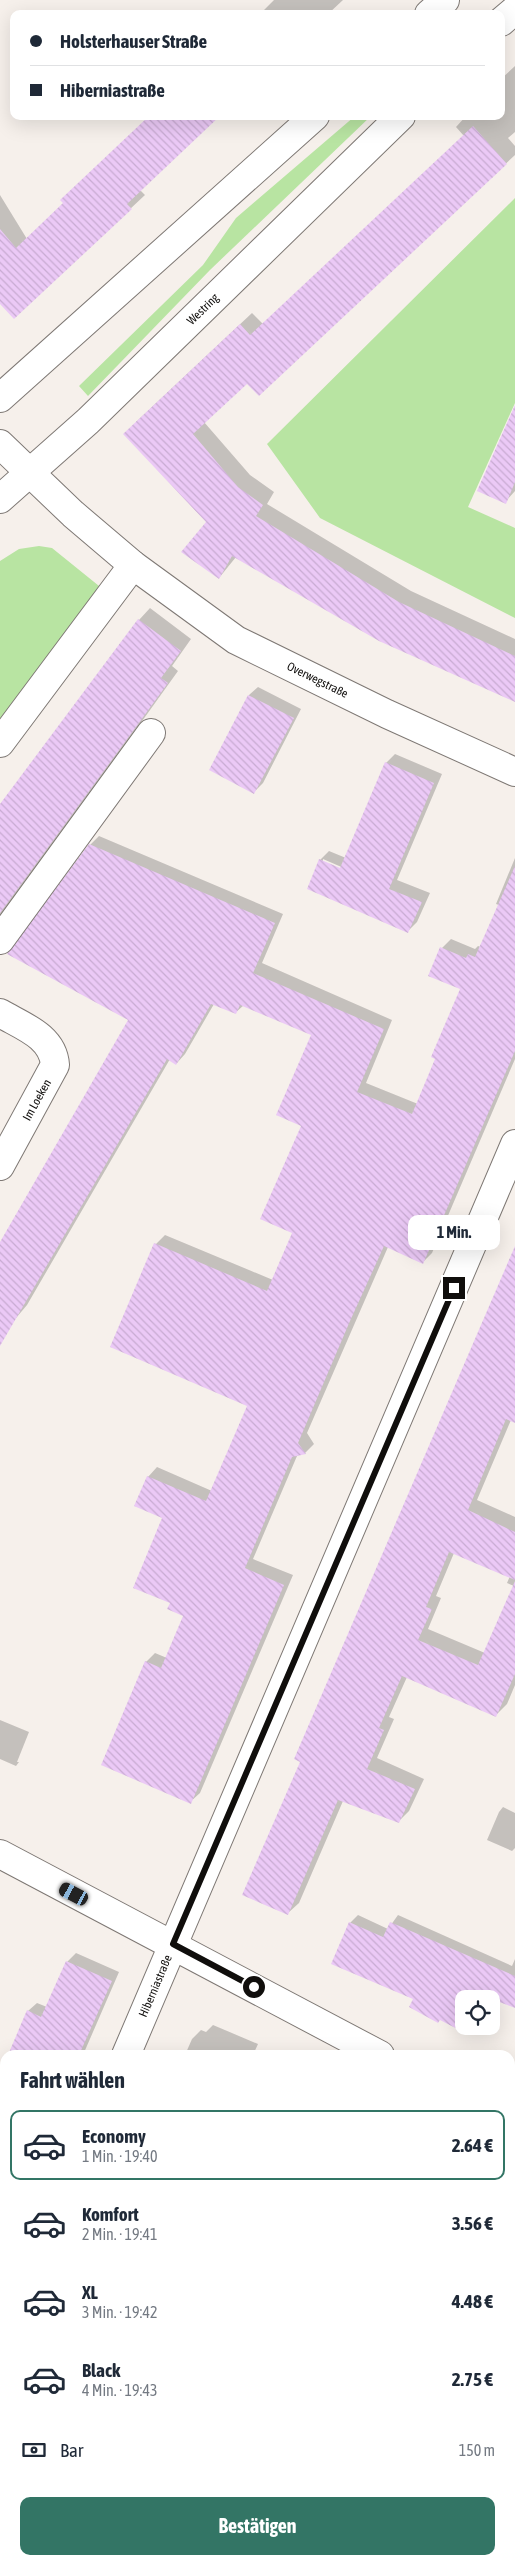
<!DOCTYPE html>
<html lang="de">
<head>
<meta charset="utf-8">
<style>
	:root { --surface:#fff; --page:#f6f6f7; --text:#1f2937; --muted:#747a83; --line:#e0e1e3; --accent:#337565 }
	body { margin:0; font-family:"Asap Condensed",sans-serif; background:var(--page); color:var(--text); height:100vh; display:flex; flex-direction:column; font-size:19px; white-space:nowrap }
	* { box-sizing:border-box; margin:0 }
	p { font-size:16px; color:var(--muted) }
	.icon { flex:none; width:28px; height:28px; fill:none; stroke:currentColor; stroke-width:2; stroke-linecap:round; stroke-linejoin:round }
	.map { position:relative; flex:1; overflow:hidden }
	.sheet { position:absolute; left:0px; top:2050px; width:515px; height:515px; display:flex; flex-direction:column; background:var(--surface); border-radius:15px 15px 0 0; box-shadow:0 5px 20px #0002 }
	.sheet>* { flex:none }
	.guide { position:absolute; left:10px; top:10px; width:495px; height:110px; border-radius:10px; box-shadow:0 5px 20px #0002; display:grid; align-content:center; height:110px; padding:0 20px; background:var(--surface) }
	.controls { position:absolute; left:455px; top:1990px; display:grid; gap:10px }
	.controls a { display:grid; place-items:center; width:45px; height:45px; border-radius:10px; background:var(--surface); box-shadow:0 5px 20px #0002; font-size:25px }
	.end { position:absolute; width:22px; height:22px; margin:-11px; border:6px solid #100e0c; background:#fff; box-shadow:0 0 0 2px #fff }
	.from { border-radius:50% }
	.bubble { position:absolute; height:35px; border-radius:10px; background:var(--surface); box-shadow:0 5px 20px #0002; font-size:16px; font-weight:700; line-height:35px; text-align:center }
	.car { position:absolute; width:15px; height:30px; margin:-15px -8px; border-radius:6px; box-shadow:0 0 4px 1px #0007; background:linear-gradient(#222 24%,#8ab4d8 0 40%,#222 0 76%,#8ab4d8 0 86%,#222 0) }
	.guide b { display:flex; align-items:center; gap:18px; height:48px; font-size:19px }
	.guide b+b { border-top:1px solid var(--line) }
	.guide i { width:12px; height:12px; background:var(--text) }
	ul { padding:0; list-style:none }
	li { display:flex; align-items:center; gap:15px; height:70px; margin:0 10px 8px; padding:0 10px; border:2px solid transparent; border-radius:10px }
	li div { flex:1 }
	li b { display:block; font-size:19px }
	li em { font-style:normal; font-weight:700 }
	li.selected { border-color:var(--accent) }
	li>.icon { width:45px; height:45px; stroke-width:1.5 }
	h2 { padding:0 20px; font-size:22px; line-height:60px }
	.pay { display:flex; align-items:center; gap:12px; height:55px; padding:0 20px; font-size:19px }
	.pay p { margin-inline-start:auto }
	.primary-button { display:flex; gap:10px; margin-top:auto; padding:10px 20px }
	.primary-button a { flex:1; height:58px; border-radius:10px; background:var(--accent); color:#fff; font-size:20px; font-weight:700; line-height:58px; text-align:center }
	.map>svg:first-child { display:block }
	.grass { fill:#b8e4a2 }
	.shadow { fill:#0003; fill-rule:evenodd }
	.building { fill:url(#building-back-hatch) }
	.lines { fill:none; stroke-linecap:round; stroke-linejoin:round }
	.street-casing { stroke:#7e7874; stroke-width:30 }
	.secondary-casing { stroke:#7e7874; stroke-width:30 }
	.street { stroke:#fff; stroke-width:28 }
	.secondary { stroke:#fff; stroke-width:28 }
	.route { stroke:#100e0c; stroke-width:6 }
	.labels { text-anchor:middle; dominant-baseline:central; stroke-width:4.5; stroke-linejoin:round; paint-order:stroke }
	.street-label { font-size:12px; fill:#100e0c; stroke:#fff }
</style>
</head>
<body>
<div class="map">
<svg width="515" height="2565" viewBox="0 0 515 2565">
	<defs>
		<pattern id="building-back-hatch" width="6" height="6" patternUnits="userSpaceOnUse" patternTransform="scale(1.25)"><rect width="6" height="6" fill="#ebc9f6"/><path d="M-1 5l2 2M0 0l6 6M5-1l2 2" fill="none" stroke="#c8abd2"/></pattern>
	</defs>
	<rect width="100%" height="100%" fill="#f6f0eb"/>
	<!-- grass -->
	<path class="grass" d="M355,116H371L210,270L88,396L79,386L203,265L236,218Z
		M515,198V403L468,507L515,528V618L320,518L267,444Z
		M39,546L52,548L104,590L0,732V561L19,549Z"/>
	<!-- shadow -->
	<path class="shadow" d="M274,0H343L328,14H260Z
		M515,66V132L508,138L515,146V155L259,394L247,382L204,422L250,475L274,492L267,504L411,591L515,639V701L380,640L236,557L219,578L207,522L136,422L252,313L263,324L464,136L456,127L466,116H501V79Z
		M140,190L145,195L14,318L0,302V195L27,239L64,203Z
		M515,414V491L505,502Z
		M150,608L191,639L172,666L178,671L0,919V806L139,620Z
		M258,687L301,709L263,783L254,792L211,770L249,695Z
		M395,754L442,774L397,880L430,893L417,922L408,931L308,888L320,860L329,851L346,858L386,763ZM323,859L346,869L345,871L323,862Z
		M99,836L283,914L262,963L392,1020L366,1083L418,1104L437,1058L461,989L442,948L451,939L475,949L478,946L481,947L499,905L496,904L515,858V1059L432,1253L423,1262L388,1247L307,1433L314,1444L305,1453L297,1456L253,1559L293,1575L200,1793L190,1802L146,1662L155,1653L167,1658L185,1615L172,1603L163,1517L148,1477L157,1467L212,1491L249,1405L156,1244L165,1235L273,1280L293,1232L312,1034L244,1005L235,1013L214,1004L185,1054L176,1064L170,1059L27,1305L0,1337V1244L130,1020L90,845Z
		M515,1248V1421L511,1420L477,1500L515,1517V1685L507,1704L496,1715L407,1677L389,1717L394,1719L377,1758L424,1779L409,1811L398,1822L343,1801L299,1903L288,1913L301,1761ZM454,1553L510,1576L507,1583L514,1586L485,1653L428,1629L441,1598L436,1596Z
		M0,1720L29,1732L17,1762H19L16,1766L0,1759Z
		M503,1807L515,1813V1848L512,1851L487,1840L499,1812Z
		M358,1915L388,1929L398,1915L512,1966L515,1959V2007L489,1996L488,1999H464V2026H473L467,2032L415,1999L350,1923Z
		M76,1953L119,1972L83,2055H9L28,2011L37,2003L47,2007L67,1962Z
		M213,2025L258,2044L253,2055H185L192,2039L201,2030L206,2032Z
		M5,2065V2235L0,2247V2077Z
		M510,2175L515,2178V2236L510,2247Z
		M515,2542V2565H494L499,2561L506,2563L510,2560Z
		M325,2560H392L390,2565H323Z"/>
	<!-- building -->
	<path class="building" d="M149,116H220L127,204L132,209L14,319L0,304V229L16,248L63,203L60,200Z
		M473,126L507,164L259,396L247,384L193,434L238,487L263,505L256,516L399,602L515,656V702L379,641L232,556L219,579L181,552L206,522L123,434L240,324L250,335Z
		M515,405V482L506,504L477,491Z
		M138,619L181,651L161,678L168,683L0,913V804Z
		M248,695L294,718L254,794L209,770Z
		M385,762L434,783L389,889L422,902L408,933L307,889L319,859L340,868Z
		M89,844L275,923L253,973L384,1029L357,1092L412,1114L435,1059L431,1057L460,989L428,976L440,947L466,958L468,954L475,957L515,866V1051L423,1264L384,1246L350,1321L298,1443L306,1454L292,1457L245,1568L284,1585L191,1804L101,1765L145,1661L161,1668L183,1616L167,1609L170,1603L133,1588L162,1518L134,1506L147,1476L206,1501L247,1406L110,1347L154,1243L267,1291L292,1233L260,1219L301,1126L276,1115L311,1035L240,1005L236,1014L211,1004L176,1065L167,1059L0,1346V1242L128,1020L7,954Z
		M515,1246V1423L506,1419L468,1510L515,1532V1580L449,1552L426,1607L432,1609L418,1640L478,1665L515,1581V1674L496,1717L402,1676L379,1728L384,1730L367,1769L415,1789L399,1823L338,1800L288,1915L242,1895L300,1762L294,1759Z
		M349,1922L383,1937L390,1922L515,1976V2008L486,1997L485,1999H464V2026H471L467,2034L440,2020L438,2023L409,2007L413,1999L331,1964Z
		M66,1961L112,1981L79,2055H8L27,2010L41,2017Z"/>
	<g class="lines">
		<defs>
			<g id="street">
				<path id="s1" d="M0,444L73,514L133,565L236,640L387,714L515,772"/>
				<path d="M0,743L133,565"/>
				<path d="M0,940L151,733"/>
				<path d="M0,1013C22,1026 53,1036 55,1065L0,1166"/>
				<path id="s2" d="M126,2055L515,1144"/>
				<path d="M0,2350L5,2338"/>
				<path d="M510,2412L515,2400"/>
				<path d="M0,2521L5,2523"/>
				<path d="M126,2560L142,2565"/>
				<path d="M445,2565L447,2560"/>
			</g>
			<g id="secondary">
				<path d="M429,14L445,0"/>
				<path d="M501,22L515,10"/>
				<path d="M0,398L315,116"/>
				<path id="s3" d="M0,499L88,421L401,116"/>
				<path d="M0,1854L380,2055"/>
				<path d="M510,2126L515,2128"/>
			</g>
		</defs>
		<!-- street casing -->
		<use href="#street" class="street-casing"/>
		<!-- secondary casing -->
		<use href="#secondary" class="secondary-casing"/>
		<!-- street -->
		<use href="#street" class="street"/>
		<!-- secondary -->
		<use href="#secondary" class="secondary"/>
	</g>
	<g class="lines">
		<!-- route -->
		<path class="route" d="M254,1987L173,1944L454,1288"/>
	</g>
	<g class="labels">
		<!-- street labels -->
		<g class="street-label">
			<text stroke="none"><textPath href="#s3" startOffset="278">Westring</textPath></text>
			<text stroke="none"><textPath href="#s1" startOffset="398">Overwegstraße</textPath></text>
			<text transform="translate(37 1100) rotate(-61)">Im Loeken</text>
			<text stroke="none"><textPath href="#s2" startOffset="75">Hiberniastraße</textPath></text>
		</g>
	</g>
</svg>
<div class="controls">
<a><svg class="icon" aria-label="locate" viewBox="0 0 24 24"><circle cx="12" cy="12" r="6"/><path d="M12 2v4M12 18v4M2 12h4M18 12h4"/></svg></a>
</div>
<i class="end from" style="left:254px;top:1987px"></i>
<i class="end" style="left:454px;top:1288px"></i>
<div class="bubble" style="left:408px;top:1215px;width:92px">1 Min.</div>
<i class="car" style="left:74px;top:1894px;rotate:298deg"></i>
<div class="guide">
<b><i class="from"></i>Holsterhauser Straße</b>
<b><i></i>Hiberniastraße</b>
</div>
<section class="sheet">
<h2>Fahrt wählen</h2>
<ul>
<li class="selected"><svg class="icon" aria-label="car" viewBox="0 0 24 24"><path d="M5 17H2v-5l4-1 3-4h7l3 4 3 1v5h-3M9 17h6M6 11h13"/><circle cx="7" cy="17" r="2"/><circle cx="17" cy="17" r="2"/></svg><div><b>Economy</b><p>1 Min. · 19:40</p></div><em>2.64 €</em></li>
<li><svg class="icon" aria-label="car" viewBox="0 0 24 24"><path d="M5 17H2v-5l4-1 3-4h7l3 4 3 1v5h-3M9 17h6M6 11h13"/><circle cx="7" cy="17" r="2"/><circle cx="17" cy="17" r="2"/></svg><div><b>Komfort</b><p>2 Min. · 19:41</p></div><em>3.56 €</em></li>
<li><svg class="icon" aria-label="car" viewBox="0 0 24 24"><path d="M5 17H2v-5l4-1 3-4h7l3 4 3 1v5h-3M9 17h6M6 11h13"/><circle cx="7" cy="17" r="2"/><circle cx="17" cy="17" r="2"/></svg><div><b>XL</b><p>3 Min. · 19:42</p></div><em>4.48 €</em></li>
<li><svg class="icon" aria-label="car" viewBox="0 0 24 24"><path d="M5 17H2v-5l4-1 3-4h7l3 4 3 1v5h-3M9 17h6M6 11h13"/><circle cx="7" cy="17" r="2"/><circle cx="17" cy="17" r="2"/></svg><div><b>Black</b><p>4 Min. · 19:43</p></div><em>2.75 €</em></li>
</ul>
<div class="pay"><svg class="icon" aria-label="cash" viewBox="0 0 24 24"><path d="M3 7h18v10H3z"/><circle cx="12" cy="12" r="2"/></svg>Bar<p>150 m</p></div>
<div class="primary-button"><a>Bestätigen</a></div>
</section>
</div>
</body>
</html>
